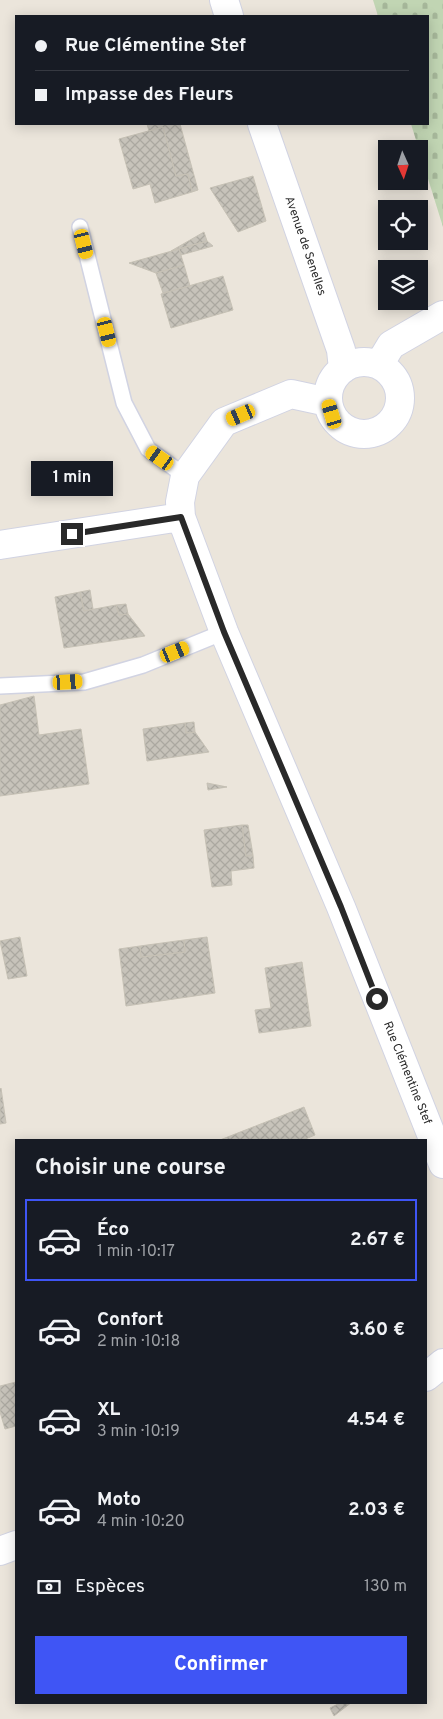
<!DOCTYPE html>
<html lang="fr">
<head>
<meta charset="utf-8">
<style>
	:root { --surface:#171b24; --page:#20242c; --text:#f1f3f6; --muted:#9ea1a6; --line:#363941; --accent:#3f55f5 }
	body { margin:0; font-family:Overpass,sans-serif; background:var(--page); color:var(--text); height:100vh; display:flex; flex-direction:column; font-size:19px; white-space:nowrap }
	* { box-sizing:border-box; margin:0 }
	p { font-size:16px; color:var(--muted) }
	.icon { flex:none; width:28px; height:28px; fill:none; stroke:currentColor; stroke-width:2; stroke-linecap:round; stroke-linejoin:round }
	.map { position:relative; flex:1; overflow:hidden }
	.panel { position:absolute; left:15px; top:1139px; width:412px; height:565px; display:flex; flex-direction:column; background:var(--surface); border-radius:0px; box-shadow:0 2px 12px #0003 }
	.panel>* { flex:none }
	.hud { position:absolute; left:15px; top:15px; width:414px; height:110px; border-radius:0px; box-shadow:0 2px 12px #0003; display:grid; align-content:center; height:110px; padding:0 20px; background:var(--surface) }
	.needle { width:32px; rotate:177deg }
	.controls { position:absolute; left:378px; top:140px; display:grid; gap:10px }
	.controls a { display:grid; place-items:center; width:50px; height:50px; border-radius:0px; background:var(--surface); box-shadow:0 2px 12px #0003; font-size:25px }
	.end { position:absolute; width:22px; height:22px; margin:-11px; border:6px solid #292929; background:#fff; box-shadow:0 0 0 2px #fff }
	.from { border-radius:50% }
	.bubble { position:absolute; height:35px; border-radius:0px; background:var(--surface); box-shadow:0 2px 12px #0003; font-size:16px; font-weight:700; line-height:35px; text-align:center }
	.car { position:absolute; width:15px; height:30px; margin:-15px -8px; border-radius:6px; box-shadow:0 0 4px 1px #0007; background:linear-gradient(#f5c518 24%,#345 0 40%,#f5c518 0 76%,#345 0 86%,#f5c518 0) }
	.hud b { display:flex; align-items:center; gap:18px; height:48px; font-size:19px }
	.hud b+b { border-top:1px solid var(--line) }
	.hud i { width:12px; height:12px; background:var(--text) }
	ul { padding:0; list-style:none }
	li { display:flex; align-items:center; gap:15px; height:82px; margin:0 10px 8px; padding:0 10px; border:2px solid transparent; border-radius:0px }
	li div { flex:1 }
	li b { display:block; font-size:19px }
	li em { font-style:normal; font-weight:700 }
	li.on { border-color:var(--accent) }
	li>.icon { width:45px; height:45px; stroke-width:1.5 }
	h2 { padding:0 20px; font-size:22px; line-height:60px }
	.pay { display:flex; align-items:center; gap:12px; height:55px; padding:0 20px; font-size:19px }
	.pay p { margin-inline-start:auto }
	.button { display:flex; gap:10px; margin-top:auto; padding:10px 20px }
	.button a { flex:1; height:58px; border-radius:0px; background:var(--accent); color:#fff; font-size:20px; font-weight:700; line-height:58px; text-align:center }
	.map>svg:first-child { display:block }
	.cemetery { fill:url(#cemetery-stones) }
	.building { fill:url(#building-cross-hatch); stroke:#c6c1b5 }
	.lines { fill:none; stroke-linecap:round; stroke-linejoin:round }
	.service-casing { stroke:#d1d3e2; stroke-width:18 }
	.minor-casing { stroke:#d1d3e2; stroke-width:30 }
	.service { stroke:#fff; stroke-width:15 }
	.minor { stroke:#fff; stroke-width:28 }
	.route { stroke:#292929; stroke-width:6 }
	.labels { text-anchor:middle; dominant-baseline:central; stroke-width:4; stroke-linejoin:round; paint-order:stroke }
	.street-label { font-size:12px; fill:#292929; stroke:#fff }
</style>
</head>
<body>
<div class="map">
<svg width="443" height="1719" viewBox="0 0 443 1719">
	<defs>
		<pattern id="cemetery-stones" width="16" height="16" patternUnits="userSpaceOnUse" patternTransform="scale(1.25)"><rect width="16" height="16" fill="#c1d5b3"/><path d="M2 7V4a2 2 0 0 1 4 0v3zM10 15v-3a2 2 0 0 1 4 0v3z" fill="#a6b79a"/></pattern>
		<pattern id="building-cross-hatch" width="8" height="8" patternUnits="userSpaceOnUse" patternTransform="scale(1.25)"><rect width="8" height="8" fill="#c7c3ba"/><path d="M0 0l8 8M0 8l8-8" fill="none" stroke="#aba8a0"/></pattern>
	</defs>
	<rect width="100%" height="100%" fill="#ebe5db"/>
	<!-- cemetery -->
	<path class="cemetery" d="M373,0H443V227L411,124H428V16H378Z"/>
	<!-- building -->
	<path class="building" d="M147,124H180L198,190L192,192L188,174L176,176L163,127L149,131Z
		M163,127L176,176L188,174L192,192L155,203L150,184L133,189L119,139Z
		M253,176L266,221L238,232L210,188Z
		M204,232L207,241L171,251Z
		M207,241L213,246L181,255L179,249Z
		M179,249L184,265L156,273L129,263Z
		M184,265L190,286L163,293L156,273Z
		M223,276L233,310L171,328L161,294Z
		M90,590L93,609L84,611L80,592Z
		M80,592L84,611L116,605L119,615L128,614L145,636L64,648L55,597Z
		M126,604L128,614L119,615L116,605Z
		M34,696L39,735L81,729L89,784L0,796V705Z
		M194,722L195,732L186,733L185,723Z
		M185,723L186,733L195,732L209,752L147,761L143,729Z
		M207,783L227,787L208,790Z
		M242,825H248L253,855L246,856Z
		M242,825L246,856L253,855L254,868L231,871L232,885L212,887L204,830Z
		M20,937L27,976L8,979L0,941Z
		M207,937L215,993L126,1006L119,949L140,946L141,957L185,952L184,940Z
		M184,940L185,952L141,957L140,946Z
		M302,962L311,1026L259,1033L255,1010L271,1008L265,968Z
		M1,1088L6,1123L0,1124V1089Z
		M304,1107L315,1135L303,1140H220Z
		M16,1382V1426L5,1429L0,1412V1386Z
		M342,1702H352L334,1716L330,1708Z"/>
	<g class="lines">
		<defs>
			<path id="service" d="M80,227L124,403L148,449L185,476
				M0,686L84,682L143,665L224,632"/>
			<path id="minor" d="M224,0L229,16
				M262,124L341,350L343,369
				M328 398a36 36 0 1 1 72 0a36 36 0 1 1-72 0Z
				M379,365L391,345L443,315
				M328,402L291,394L224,422L185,476L180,502L181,517L224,632L341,907L443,1164
				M0,545L181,517
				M426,1377L443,1363
				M0,1551L16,1545"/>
		</defs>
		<!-- service casing -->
		<use href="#service" class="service-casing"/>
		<!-- minor casing -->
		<use href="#minor" class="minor-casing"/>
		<!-- service -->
		<use href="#service" class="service"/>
		<!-- minor -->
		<use href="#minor" class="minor"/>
	</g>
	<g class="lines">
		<!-- route -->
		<path class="route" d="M72,534L181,517L224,632L341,907L377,999"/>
	</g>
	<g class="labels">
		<!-- street labels -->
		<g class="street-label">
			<text transform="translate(305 246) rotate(71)">Avenue de Senelles</text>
			<text transform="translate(407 1073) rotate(68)">Rue Clémentine Stef</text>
		</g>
	</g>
</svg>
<div class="controls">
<a><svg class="needle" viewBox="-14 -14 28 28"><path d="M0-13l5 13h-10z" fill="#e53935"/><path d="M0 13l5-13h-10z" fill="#9ea1a6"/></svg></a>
<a><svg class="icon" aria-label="locate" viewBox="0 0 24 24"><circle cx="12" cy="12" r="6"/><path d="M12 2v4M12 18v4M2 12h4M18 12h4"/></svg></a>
<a><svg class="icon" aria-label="layers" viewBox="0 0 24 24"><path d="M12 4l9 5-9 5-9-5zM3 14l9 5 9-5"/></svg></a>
</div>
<i class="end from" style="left:377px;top:999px"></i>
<i class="end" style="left:72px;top:534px"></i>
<div class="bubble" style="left:31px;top:461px;width:82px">1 min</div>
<i class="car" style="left:84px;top:244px;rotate:166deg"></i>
<i class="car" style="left:107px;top:332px;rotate:166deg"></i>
<i class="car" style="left:332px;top:414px;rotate:343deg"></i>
<i class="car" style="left:241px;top:415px;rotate:247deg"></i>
<i class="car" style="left:160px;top:458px;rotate:305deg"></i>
<i class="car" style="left:175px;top:652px;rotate:68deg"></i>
<i class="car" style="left:68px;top:682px;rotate:87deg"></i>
<div class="hud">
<b><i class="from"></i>Rue Clémentine Stef</b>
<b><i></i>Impasse des Fleurs</b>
</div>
<section class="panel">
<h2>Choisir une course</h2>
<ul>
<li class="on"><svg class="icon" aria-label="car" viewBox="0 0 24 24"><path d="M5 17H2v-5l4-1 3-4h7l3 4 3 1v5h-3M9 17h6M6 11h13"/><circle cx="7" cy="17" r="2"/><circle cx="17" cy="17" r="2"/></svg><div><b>Éco</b><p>1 min · 10:17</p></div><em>2.67 €</em></li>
<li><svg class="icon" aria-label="car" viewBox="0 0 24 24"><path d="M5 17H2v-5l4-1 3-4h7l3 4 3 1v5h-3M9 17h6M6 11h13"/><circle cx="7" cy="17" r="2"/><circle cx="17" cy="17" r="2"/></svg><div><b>Confort</b><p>2 min · 10:18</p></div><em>3.60 €</em></li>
<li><svg class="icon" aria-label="car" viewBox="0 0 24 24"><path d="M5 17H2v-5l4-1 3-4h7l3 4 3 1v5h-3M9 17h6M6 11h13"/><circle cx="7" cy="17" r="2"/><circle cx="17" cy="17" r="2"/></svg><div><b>XL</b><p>3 min · 10:19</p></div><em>4.54 €</em></li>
<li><svg class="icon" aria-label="car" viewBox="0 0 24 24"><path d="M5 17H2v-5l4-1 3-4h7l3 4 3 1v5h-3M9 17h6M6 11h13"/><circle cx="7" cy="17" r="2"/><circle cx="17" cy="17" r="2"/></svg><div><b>Moto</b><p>4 min · 10:20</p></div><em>2.03 €</em></li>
</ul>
<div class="pay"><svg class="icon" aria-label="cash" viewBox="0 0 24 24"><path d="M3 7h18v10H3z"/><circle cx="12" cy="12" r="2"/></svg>Espèces<p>130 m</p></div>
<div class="button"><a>Confirmer</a></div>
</section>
</div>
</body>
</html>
